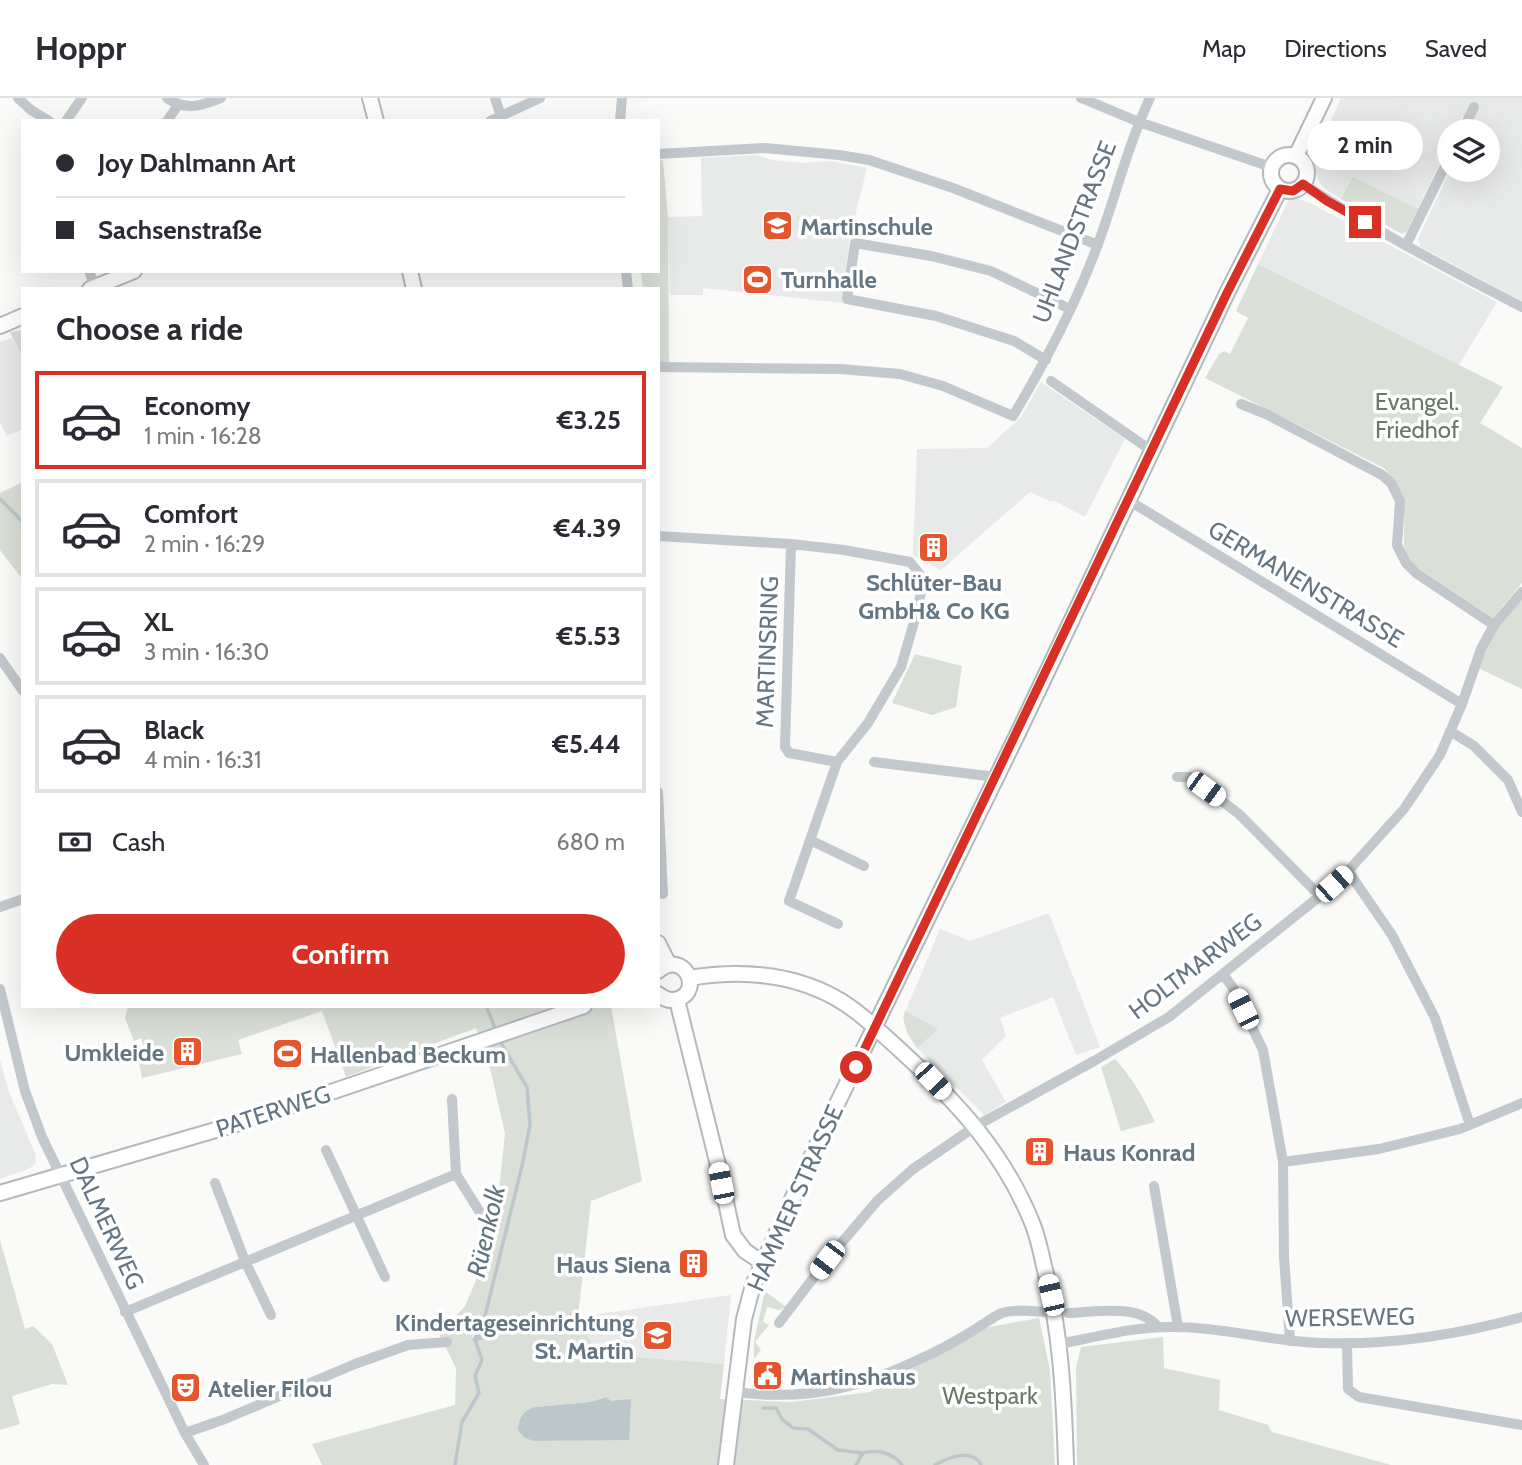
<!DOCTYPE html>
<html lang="en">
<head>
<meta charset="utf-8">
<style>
	:root { --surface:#fff; --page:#f7f7f7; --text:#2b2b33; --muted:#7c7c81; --line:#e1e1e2; --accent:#d93025 }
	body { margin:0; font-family:Cabin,sans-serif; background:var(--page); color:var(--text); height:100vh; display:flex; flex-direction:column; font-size:26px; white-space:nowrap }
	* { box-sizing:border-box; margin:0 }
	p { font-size:23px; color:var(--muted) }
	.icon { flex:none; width:38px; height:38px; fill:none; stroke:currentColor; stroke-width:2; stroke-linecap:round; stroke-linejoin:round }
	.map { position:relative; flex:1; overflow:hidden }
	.details { position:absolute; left:21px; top:189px; width:639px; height:721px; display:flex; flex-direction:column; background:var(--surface); border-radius:0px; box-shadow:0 7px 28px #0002 }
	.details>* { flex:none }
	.guide { position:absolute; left:21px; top:21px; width:639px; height:154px; border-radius:0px; box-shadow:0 7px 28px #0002; display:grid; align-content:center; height:154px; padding:0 35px; background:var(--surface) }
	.fabs { position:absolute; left:1437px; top:21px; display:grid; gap:14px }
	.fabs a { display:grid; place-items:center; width:63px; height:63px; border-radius:50%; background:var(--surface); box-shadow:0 7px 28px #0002; font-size:35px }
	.end { position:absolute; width:32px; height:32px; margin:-16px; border:9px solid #d93025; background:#fff; box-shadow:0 0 0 4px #fff }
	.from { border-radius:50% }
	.bubble { position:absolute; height:49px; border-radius:24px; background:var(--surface); box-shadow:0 7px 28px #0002; font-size:23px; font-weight:700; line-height:49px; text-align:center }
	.car { position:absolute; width:21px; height:42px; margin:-21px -10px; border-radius:9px; box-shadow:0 0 5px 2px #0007; background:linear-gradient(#fff 24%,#345 0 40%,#fff 0 76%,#345 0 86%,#fff 0) }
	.guide b { display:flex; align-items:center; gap:24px; height:66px; font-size:26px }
	.guide b+b { border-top:2px solid var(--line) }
	.guide i { width:18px; height:18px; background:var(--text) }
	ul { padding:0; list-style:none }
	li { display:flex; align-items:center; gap:21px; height:98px; margin:0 14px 10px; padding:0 21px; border:4px solid var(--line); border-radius:0px }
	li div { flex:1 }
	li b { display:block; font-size:26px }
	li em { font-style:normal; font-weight:700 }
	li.current { border-color:var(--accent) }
	li>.icon { width:63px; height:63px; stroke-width:1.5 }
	h2 { padding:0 35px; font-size:32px; line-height:84px }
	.pay { display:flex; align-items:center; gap:18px; height:77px; padding:0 35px; font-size:26px }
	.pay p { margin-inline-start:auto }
	.action { display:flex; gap:14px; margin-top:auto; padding:14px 35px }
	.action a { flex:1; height:80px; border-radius:42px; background:var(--accent); color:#fff; font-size:28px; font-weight:700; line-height:80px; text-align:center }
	header { display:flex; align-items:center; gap:42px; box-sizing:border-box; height:98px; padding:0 35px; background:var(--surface); border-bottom:2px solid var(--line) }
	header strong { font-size:33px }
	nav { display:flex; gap:38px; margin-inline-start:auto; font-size:24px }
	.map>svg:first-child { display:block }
	.built { fill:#e8e9e9 }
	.green { fill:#dadfd7; fill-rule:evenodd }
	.water { fill:#bbc7cb }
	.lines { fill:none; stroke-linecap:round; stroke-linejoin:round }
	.stream { stroke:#bbc7cb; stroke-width:3.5 }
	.secondary-casing { stroke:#b3babf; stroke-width:18 }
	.street { stroke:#c3c8cc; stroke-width:10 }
	.secondary { stroke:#fff; stroke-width:14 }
	.route { stroke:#d93025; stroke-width:9 }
	.labels { text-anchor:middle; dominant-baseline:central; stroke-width:7; stroke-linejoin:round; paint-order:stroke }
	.poi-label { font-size:24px; font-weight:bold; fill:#657683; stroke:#fff; text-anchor:start }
	.street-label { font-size:24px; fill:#657683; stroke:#fff }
	.park-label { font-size:24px; fill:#687a64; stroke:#fff }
	.water-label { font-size:26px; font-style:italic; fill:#60757c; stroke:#fff }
</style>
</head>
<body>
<header>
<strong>Hoppr</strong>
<nav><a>Map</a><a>Directions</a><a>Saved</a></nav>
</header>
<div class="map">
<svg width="1522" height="1367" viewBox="0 0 1522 1367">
	<rect width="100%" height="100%" fill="#fafaf8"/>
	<!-- built -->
	<path class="built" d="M1341,0H1522V203L1421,149L1418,141L1450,72H1488V33H1468L1472,25L1463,18L1455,33H1449V47L1406,134L1402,136L1341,101L1325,91L1318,82L1313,62Z
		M756,57L772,62L803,65L830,63L867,70L850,138L842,205L703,190V197H670L668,119L702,118L701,60Z
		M1296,100L1310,105L1497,204L1459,267L1258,166L1289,101Z
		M12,240L23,261V331L7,338L0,325V244Z
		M1041,284L1125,341L1085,419L1053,402L1052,404L1030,394L941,472L913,457L917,351L987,350L1021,319Z
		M1049,815L1100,949L1076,957L1053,899L1000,920L1006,938L982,962L1006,1004L984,1017L917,950L906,933L903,919L940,831L970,843Z
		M0,962L9,994L35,1055L36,1065L30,1070L0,1081Z
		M731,1197L724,1266L597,1256L578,1219Z"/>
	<!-- green -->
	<path class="green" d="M663,62L668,119L669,268L658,267V191H643L641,173H658V63Z
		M1353,79L1418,111L1406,134L1402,136L1341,101Z
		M1258,166L1503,289L1480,325L1522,350V485L1493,520L1408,463C1401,447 1405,433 1404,417C1404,398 1395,384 1384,370L1205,280L1219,256L1224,253L1230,256L1248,220L1236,213Z
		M23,232V261L10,234Z
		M23,384V482L0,452V395Z
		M1522,500V591L1478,570L1498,527Z
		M915,556L962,568L956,609L932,617L892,605Z
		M128,908H611L642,1083L591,1103L578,1219L597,1256L724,1266L720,1301L792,1304L870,1294L984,1230L1039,1220L1050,1272L1055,1367H322L312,1346L455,1307L456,1270L439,1236L465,1208L476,1182L498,1102L505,1035L486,953L476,930L346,979L322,913L238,942L242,956L142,980L139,964L148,961L141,940L134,943L125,920ZM496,1223L484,1242L472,1239L477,1225ZM605,1299L610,1303L586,1342L534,1343L535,1309L590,1304Z
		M905,913L938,931L917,950C910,939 901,927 905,913Z
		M1115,961C1133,980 1144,1001 1155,1024L1121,1033L1101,969Z
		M0,1142L25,1231L33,1228L52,1246L68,1287L52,1286L12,1298L20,1326L0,1332Z
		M765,1193L786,1209L779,1212L767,1209L763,1224L769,1227L755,1244L761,1252L754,1261V1243Z
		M1163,1239L1164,1270L1220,1282L1219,1312L1268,1327L1272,1334L1391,1367H1077L1076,1270L1081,1249Z"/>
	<!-- water -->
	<path class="water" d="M481,1220L492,1225L499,1223V1230L488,1241L472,1243Z
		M606,1299L611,1303L631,1301L629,1342L534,1343L525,1340L518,1332C519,1319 523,1313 535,1309L590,1304Z"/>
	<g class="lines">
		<!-- stream -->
		<path class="stream" d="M0,401L23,424
			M486,908L497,935
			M484,1222L522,1068L530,1027L527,989L499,942
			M763,1310H776L782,1321L793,1330L808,1331L838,1352L863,1355
			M455,1367L462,1324L479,1295L475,1278L482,1262L476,1245L477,1239
			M856,1367L863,1355C878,1351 893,1355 902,1367
			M935,1367C947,1360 973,1349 981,1367"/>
		<defs>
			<path id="secondary" d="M370,0L376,23
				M1271 75a18 18 0 1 1 36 0a18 18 0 1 1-36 0Z
				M1296,58L1324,0
				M410,173L414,191
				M90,191L134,173
				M0,228L23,218
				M658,845L669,867
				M658,873C683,851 704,892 678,901C670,904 664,901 658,896
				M690,880C738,872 790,875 834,899C858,912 880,934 900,952C957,1004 1004,1054 1033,1127C1038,1140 1041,1154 1044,1168C1061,1233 1064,1300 1066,1367
				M677,902L717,1063L733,1137L745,1153L763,1165
				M0,1095L243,1024L584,908
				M726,1367L744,1221L753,1187L815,1051L1018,635L1227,195L1280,91"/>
		</defs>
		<!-- secondary casing -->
		<use href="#secondary" class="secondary-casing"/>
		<!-- street -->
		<path class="street" d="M18,0L31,12L49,23
			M167,0C186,13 200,8 221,0
			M495,0L502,22
			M1081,0L1139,24L1271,69
			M66,23L82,0
			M167,23L178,7
			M490,23L540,0
			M620,23L622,0
			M1462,33L1474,9
			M658,56L765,50L839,57L869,62L953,90L1098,147
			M1303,86C1374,132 1448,171 1522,209
			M1406,147L1449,60
			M89,173L96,191
			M626,173L628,191
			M1046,262L1014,243L936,218L847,201L855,145L931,158L991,173L1070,211
			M658,269L840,271L900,276L943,288L1013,318C1046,263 1076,206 1098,146C1116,97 1128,47 1150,0
			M1051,283L1152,353
			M1241,306L1266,316L1382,377L1391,385L1400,403L1397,447L1406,465L1416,475L1494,527
			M1128,402L1462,606
			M658,438L791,446L844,452L910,464L921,478L923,485L917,514L901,569L868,625L837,664L789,803L838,826
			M791,446L785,649L789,655L837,664
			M0,560L23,593
			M1450,633L1474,648L1508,682L1522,714
			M874,664L996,679
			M1177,679H1190L1239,716L1320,798
			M658,694L663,796
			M810,742L864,768
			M1348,773L1392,837L1435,920L1470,1027
			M0,809L23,801
			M1223,876L1233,890L1263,952L1283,1064L1284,1159L1290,1243
			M0,891L25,993L42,1039L185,1335L204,1367
			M326,1052L385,1179
			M1283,1064L1379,1051L1460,1031L1522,1005
			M456,1076L481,1116
			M215,1085L245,1163L271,1217
			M1154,1088L1178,1229
			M125,1214L456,1076L452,1001
			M1068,1215C1095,1214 1139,1205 1158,1229
			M779,1225L827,1162L877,1103L913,1071L976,1028L1094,963L1169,919L1320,798L1348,773L1404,711L1440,657L1462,606L1481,551L1494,527L1522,494
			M1059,1246C1097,1239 1136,1228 1175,1229C1224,1229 1273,1244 1322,1245C1389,1247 1457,1237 1522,1219
			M1347,1246L1348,1291L1359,1299L1522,1327
			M735,1294C807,1303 858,1291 922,1260C940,1252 958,1242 974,1232C983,1227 992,1219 1002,1215C1015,1211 1030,1213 1044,1214
			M185,1335L225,1321L355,1266L408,1247L447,1244"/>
		<!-- secondary -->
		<use href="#secondary" class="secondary"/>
	</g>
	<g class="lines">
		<!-- route -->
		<path class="route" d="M856,969L1227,195L1280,91L1293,93L1303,86L1327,103L1365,124"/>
	</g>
	<!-- icons -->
	<defs>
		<symbol id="school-square" viewBox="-11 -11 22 22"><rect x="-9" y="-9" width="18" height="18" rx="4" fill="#e4572e" stroke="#fff"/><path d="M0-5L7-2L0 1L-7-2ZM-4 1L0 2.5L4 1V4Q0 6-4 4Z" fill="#fff"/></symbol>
		<symbol id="stadium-square" viewBox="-11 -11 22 22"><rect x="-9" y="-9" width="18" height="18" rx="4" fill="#e4572e" stroke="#fff"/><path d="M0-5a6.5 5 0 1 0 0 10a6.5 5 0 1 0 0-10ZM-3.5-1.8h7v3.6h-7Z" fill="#fff"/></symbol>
		<symbol id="building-square" viewBox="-11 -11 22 22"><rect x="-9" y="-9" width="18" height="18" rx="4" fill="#e4572e" stroke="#fff"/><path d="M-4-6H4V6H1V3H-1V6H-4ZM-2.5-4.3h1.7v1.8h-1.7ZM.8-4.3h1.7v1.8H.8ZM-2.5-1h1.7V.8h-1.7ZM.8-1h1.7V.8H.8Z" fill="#fff"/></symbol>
		<symbol id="civic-square" viewBox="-11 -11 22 22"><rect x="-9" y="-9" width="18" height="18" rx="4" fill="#e4572e" stroke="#fff"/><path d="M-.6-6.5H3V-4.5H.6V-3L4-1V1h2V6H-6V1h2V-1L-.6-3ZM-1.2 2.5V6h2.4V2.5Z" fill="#fff"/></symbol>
		<symbol id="theatre-square" viewBox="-11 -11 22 22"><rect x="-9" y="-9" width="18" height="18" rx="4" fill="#e4572e" stroke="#fff"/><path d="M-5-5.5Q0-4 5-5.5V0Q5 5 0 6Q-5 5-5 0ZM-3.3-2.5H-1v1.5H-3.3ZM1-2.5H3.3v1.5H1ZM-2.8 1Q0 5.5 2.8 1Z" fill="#fff"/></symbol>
	</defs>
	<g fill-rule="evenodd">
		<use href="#school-square" x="760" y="110" width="35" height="35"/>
		<use href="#stadium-square" x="740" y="164" width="35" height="35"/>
		<use href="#building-square" x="916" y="432" width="35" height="35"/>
		<use href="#building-square" x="170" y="936" width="35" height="35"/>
		<use href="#stadium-square" x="270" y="938" width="35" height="35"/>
		<use href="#building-square" x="1022" y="1036" width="35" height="35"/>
		<use href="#building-square" x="676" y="1148" width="35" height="35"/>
		<use href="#school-square" x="640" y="1220" width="35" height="35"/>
		<use href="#civic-square" x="750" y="1260" width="35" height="35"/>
		<use href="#theatre-square" x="168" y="1272" width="35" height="35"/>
	</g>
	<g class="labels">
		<!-- poi labels -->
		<g class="poi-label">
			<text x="800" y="128">Martinschule</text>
			<text x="781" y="181">Turnhalle</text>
			<text x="934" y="484" text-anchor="middle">Schlüter-Bau<tspan x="934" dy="28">GmbH&amp; Co KG</tspan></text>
			<text x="164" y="954" text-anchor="end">Umkleide</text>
			<text x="310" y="956">Hallenbad Beckum</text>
			<text x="1063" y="1054">Haus Konrad</text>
			<text x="671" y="1166" text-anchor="end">Haus Siena</text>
			<text x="634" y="1224" text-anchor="end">Kindertageseinrichtung<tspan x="634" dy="28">St. Martin</tspan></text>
			<text x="790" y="1278">Martinshaus</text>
			<text x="208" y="1290">Atelier Filou</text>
		</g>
		<!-- street labels -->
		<g class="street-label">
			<text transform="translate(1074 134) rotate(-69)">UHLANDSTRASSE</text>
			<text transform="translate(1306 486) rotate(31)">GERMANENSTRASSE</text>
			<text transform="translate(767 554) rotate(-88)">MARTINSRING</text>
			<text transform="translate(1195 868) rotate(-37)">HOLTMARWEG</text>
			<text transform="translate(273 1013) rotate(-18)">PATERWEG</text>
			<text transform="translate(795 1100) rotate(-66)">HAMMER STRASSE</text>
			<text transform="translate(107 1125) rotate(65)">DALMERWEG</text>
			<text transform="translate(1350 1219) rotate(-1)">WERSEWEG</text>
		</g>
		<!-- park labels -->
		<g class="park-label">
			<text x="1417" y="303">Evangel.<tspan x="1417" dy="28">Friedhof</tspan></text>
			<text x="990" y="1297">Westpark</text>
		</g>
		<!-- water labels -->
		<g class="water-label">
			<text transform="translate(486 1133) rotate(-77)">Rüenkolk</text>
		</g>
	</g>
</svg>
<div class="fabs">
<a><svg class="icon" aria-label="layers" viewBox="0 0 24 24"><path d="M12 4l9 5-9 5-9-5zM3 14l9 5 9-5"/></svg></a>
</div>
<i class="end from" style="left:856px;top:969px"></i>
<i class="end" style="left:1365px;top:124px"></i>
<div class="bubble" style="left:1307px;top:23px;width:116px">2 min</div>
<i class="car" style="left:1206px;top:691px;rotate:126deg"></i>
<i class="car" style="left:1334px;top:786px;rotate:48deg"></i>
<i class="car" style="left:1243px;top:911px;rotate:334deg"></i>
<i class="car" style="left:933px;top:983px;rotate:137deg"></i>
<i class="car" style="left:721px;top:1085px;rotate:349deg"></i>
<i class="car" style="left:827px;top:1162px;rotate:217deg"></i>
<i class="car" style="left:1051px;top:1197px;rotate:347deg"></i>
<div class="guide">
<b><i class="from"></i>Joy Dahlmann Art</b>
<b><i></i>Sachsenstraße</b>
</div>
<section class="details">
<h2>Choose a ride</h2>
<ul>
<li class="current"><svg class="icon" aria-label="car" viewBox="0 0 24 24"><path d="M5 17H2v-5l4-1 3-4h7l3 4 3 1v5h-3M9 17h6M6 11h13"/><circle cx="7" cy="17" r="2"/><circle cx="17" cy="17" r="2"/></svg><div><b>Economy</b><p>1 min · 16:28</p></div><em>€3.25</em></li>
<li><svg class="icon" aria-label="car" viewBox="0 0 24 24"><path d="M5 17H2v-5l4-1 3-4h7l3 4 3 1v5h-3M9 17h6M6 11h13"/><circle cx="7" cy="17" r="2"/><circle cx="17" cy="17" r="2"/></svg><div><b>Comfort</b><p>2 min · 16:29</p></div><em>€4.39</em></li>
<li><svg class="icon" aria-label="car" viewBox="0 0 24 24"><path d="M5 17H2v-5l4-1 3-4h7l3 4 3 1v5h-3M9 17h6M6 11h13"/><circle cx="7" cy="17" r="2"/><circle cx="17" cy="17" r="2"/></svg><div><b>XL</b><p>3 min · 16:30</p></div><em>€5.53</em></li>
<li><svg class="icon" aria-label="car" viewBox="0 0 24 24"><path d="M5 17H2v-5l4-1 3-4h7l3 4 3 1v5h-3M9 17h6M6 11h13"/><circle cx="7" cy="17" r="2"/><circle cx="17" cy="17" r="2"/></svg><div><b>Black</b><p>4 min · 16:31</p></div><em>€5.44</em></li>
</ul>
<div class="pay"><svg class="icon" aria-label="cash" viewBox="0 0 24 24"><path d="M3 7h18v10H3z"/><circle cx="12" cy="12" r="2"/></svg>Cash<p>680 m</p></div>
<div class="action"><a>Confirm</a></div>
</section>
</div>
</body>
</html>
